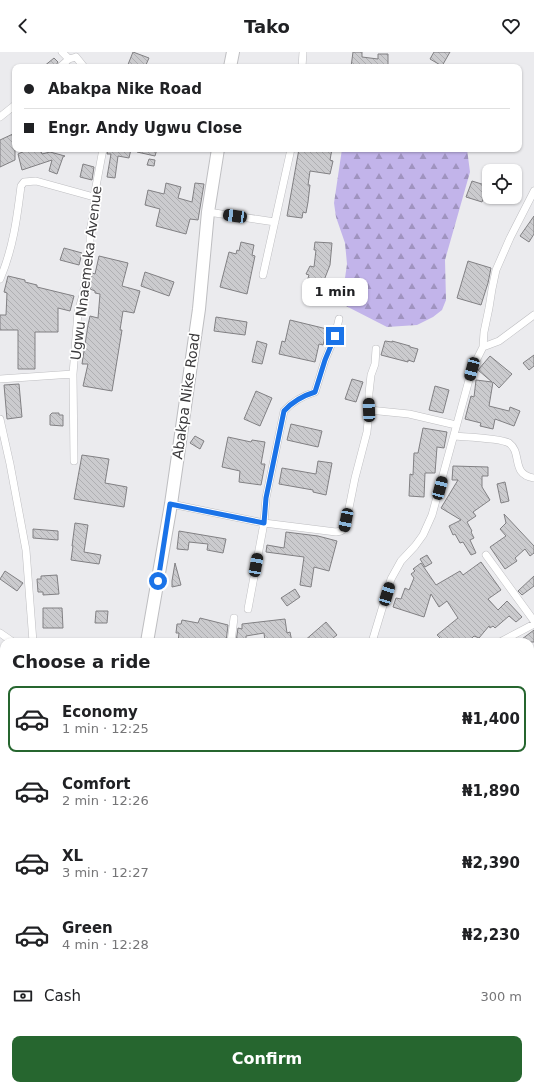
<!DOCTYPE html>
<html lang="en">
<head>
<meta charset="utf-8">
<style>
	:root { --surface:#fff; --page:#f2f2f2; --text:#202124; --muted:#757577; --line:#e0e0e0; --accent:#26662f }
	body { margin:0; font-family:"DejaVu Sans",sans-serif; background:var(--page); color:var(--text); height:100vh; display:flex; flex-direction:column; font-size:15px; white-space:nowrap }
	* { box-sizing:border-box; margin:0 }
	p { font-size:13px; color:var(--muted) }
	.icon { flex:none; width:22px; height:22px; fill:none; stroke:currentColor; stroke-width:2; stroke-linecap:round; stroke-linejoin:round }
	.map { position:relative; flex:1; overflow:hidden }
	.panel { position:absolute; left:0px; top:586px; width:534px; height:452px; display:flex; flex-direction:column; background:var(--surface); border-radius:12px 12px 0 0; box-shadow:0 1px 3px #0004 }
	.panel>* { flex:none }
	.guide { position:absolute; left:12px; top:12px; width:510px; height:88px; border-radius:8px; box-shadow:0 1px 3px #0004; display:grid; align-content:center; height:88px; padding:0 12px; background:var(--surface) }
	.buttons { position:absolute; left:482px; top:112px; display:grid; gap:8px }
	.buttons a { display:grid; place-items:center; width:40px; height:40px; border-radius:8px; background:var(--surface); box-shadow:0 1px 3px #0004; font-size:20px }
	.end { position:absolute; width:18px; height:18px; margin:-9px; border:5px solid #1a73e8; background:#fff; box-shadow:0 0 0 2px #fff }
	.from { border-radius:50% }
	.bubble { position:absolute; height:28px; border-radius:8px; background:var(--surface); box-shadow:0 1px 3px #0004; font-size:13px; font-weight:800; line-height:28px; text-align:center }
	.car { position:absolute; width:12px; height:24px; margin:-12px -6px; border-radius:5px; box-shadow:0 0 3px 1px #0007; background:linear-gradient(#222 24%,#8ab4d8 0 40%,#222 0 76%,#8ab4d8 0 86%,#222 0) }
	.guide b { display:flex; align-items:center; gap:14px; height:38px; font-size:15px }
	.guide b+b { border-top:1px solid var(--line) }
	.guide i { width:10px; height:10px; background:var(--text) }
	ul { padding:0; list-style:none }
	li { display:flex; align-items:center; gap:12px; height:66px; margin:0 8px 6px; padding:0 4px; border:2px solid transparent; border-radius:8px }
	li div { flex:1 }
	li b { display:block; font-size:15px }
	li em { font-style:normal; font-weight:800 }
	li.selected { border-color:var(--accent) }
	li>.icon { width:36px; height:36px; stroke-width:1.5 }
	h2 { padding:0 12px; font-size:18px; line-height:48px }
	.pay { display:flex; align-items:center; gap:10px; height:44px; padding:0 12px; font-size:15px }
	.pay p { margin-inline-start:auto }
	.cta { display:flex; gap:8px; margin-top:auto; padding:8px 12px }
	.cta a { flex:1; height:46px; border-radius:8px; background:var(--accent); color:#fff; font-size:16px; font-weight:800; line-height:46px; text-align:center }
	header { display:flex; justify-content:space-between; align-items:center; height:52px; padding:0 12px; background:var(--surface); font-size:18px; font-weight:800 }
	.map>svg:first-child { display:block }
	.forest { fill:url(#forest-firs) }
	.building { fill:url(#building-back-hatch); stroke:#818083 }
	.lines { fill:none; stroke-linecap:round; stroke-linejoin:round }
	.service-casing { stroke:#bebec1; stroke-width:5 }
	.minor-casing { stroke:#bebec1; stroke-width:8 }
	.secondary-casing { stroke:#bebec1; stroke-width:12 }
	.primary-casing { stroke:#bebec1; stroke-width:14 }
	.service { stroke:#fff; stroke-width:3.5 }
	.minor { stroke:#fff; stroke-width:7 }
	.secondary { stroke:#fff; stroke-width:11 }
	.primary { stroke:#fff; stroke-width:12 }
	.route { stroke:#1a73e8; stroke-width:5 }
	.labels { text-anchor:middle; dominant-baseline:central; stroke-width:3.5; stroke-linejoin:round; paint-order:stroke }
	.street-label { font-size:14px; fill:#3b3a3c; stroke:#fff }
</style>
</head>
<body>
<header><svg class="icon" aria-label="back" viewBox="0 0 24 24"><path d="M15 5l-7 7 7 7"/></svg>Tako<svg class="icon" aria-label="heart" viewBox="0 0 24 24"><path d="M12 20l-8-8c-3-5 5-10 8-4 3-6 11-1 8 4z"/></svg></header>
<div class="map">
<svg width="534" height="1038" viewBox="0 0 534 1038">
	<defs>
		<pattern id="forest-firs" width="22" height="20" patternUnits="userSpaceOnUse"><rect width="22" height="20" fill="#c2b4ea"/><path d="M5 1l3.5 6h-7zM16 11l3.5 6h-7z" fill="#9f93bf"/></pattern>
		<pattern id="building-back-hatch" width="6" height="6" patternUnits="userSpaceOnUse"><rect width="6" height="6" fill="#cbcbce"/><path d="M-1 5l2 2M0 0l6 6M5-1l2 2" fill="none" stroke="#afafb2"/></pattern>
	</defs>
	<rect width="100%" height="100%" fill="#ebebee"/>
	<!-- forest -->
	<path class="forest" d="M342,97H467L470,120L445,208L446,248L442,258L433,265L417,273L387,275L346,254L342,247L347,212L345,191L336,165L334,151Z"/>
	<!-- building -->
	<path class="building" d="M133,0L149,6L145,15H127Z
		M353,0H362V5L378,7V2H388V15H351Z
		M434,0H450L442,14L430,7Z
		M54,6L58,10L55,15H43Z
		M15,81V108L0,115V88Z
		M29,97H40L42,102L50,100L65,104L63,105L57,122L49,119L52,108L22,118L18,102Z
		M108,97H131L129,106L118,104L115,126L107,125L111,102H107Z
		M137,97H157L155,104L137,100Z
		M299,97H332L330,108L333,109L330,122L310,119L308,133H310L308,150L306,161L303,160L302,166L287,164Z
		M149,107L155,108L154,114L147,113Z
		M83,112L94,115L92,128L80,125Z
		M472,129L488,134L482,150L466,145Z
		M166,131L181,135L178,146L192,150L195,131L204,132L198,168L190,167L186,182L156,174L160,157L145,153L148,138L164,142Z
		M534,164V182L529,190L520,184Z
		M241,190L254,193L252,203L255,204L247,242L220,235L229,200L236,202L237,198L239,199Z
		M315,190L332,191L330,213L319,241L305,235L309,223L306,222L310,214L314,215L316,198H314Z
		M64,196L82,201L79,213L60,208Z
		M99,204L128,211L122,234L140,239L134,261L123,259L120,278H122L112,339L83,334L88,312H82L88,273L90,264L98,266L100,242L95,241V239L90,237L92,221L95,222Z
		M468,209L491,216L488,231L481,253L457,246Z
		M145,220L174,230L169,244L141,234Z
		M8,224L25,228V230L37,233V235L74,244L70,259L58,256V280H35V317H18V278H0V263H6L7,241L4,240Z
		M216,265L247,270L245,283L214,279Z
		M290,268L327,277L323,293L319,292L315,310L279,302L282,289L285,290Z
		M257,289L267,292L262,312L252,310Z
		M385,289L392,290V289L410,294V295L418,297L414,310L408,308V310L381,303Z
		M534,303V314L529,318L523,311Z
		M490,304L512,322L499,336L493,330L489,354L509,359L510,355L520,359L514,374L495,367L493,377L480,374L481,371L465,367L471,344L474,345L476,328L492,330L478,318Z
		M352,327L363,330L356,350L345,347Z
		M19,332L22,365L7,367L4,333Z
		M435,334L449,338L443,361L429,358Z
		M256,339L272,346L260,374L244,367Z
		M52,361H59V363H63V374L50,373V363Z
		M291,372L322,379L318,395L287,388Z
		M423,376L447,380L444,396L437,395L435,421H425L424,445L409,444L410,422L413,423L414,401H418Z
		M195,384L204,389L200,397L190,391Z
		M228,385L251,390L252,388L265,390L261,412H265L261,433L239,430L240,419L222,415Z
		M82,403L109,407L105,431L127,435L124,455L74,447Z
		M318,409L332,411L326,443L313,440V438L279,432L282,416L316,422Z
		M453,414L488,415V424H482V435L490,448L473,460L476,464L467,470L472,479L471,480L474,486L470,488L476,501L471,503L463,490L460,491L455,482L453,483L449,474L461,468L441,456L458,428H452Z
		M505,430L509,449L501,451L497,432Z
		M504,462L534,494V501L530,504L525,497L515,506L517,509L505,517L490,495L506,484L500,477L506,471Z
		M75,471L88,473L84,500L101,503L99,512L71,508L73,494H72Z
		M33,477L58,479V488L33,486Z
		M179,479L226,487L223,501L207,498L208,492L189,490L188,498L177,497Z
		M286,480L318,484L337,489L329,519L314,515L311,535L300,533L304,505L266,500L267,493L284,496Z
		M427,503L432,511L425,515L420,507Z
		M481,510L501,538L488,547L498,558L507,549L522,565L516,570L509,564L495,576L493,574L490,576L489,574L479,586L474,584L468,590H444L437,583L458,566L447,549L439,555L431,542L424,565L393,555L396,546L401,547L405,536L409,538L414,526L411,522L415,519L413,517L421,511L436,533L460,519L463,523Z
		M175,511L181,533L172,535V529Z
		M5,519L23,531L17,539L0,527Z
		M57,523L59,542L43,543V540H38L37,527H41V524Z
		M534,524V534L522,543L518,539Z
		M295,537L300,545L287,554L281,546Z
		M43,556H62L63,576H43Z
		M96,559H108L107,571H95Z
		M200,566L228,573L226,590H178L179,581H176L177,572H181L182,568L198,571Z
		M285,567L287,581L290,580L292,590H265L264,581L246,584V590H236L238,576L242,577V572Z
		M326,570L337,583L328,590H303Z
		M534,578V590H518Z"/>
	<g class="lines">
		<defs>
			<path id="service" d="M0,987L4,989
				M0,1014L4,1006"/>
			<path id="minor" d="M62,0L69,7
				M76,5L84,15
				M60,15L69,7L76,5
				M302,15L303,0
				M0,65L15,53
				M208,160L275,170
				M263,223L291,97
				M0,227C13,197 17,166 21,134L24,130L36,129L94,145
				M483,295L499,289L534,263
				M73,322L74,409
				M0,327L73,322L78,260L83,243L90,202V179L95,155L94,145L103,97
				M369,358L409,362L456,373
				M0,367L10,412L26,498L33,590
				M454,384C465,385 501,386 509,391C523,401 510,422 534,426
				M171,452L264,471L336,480L341,479L345,476L355,426L367,380L369,358V341L371,323L375,312L376,297
				M486,503L534,569
				M248,557L264,471L266,446L284,359C293,349 302,344 315,340L325,308L335,284L339,267
				M0,581L13,590
				M231,590L234,566
				M372,590L391,527L401,509L415,494L423,483L432,463L472,317L483,295L484,280L489,256L492,237L496,218L510,186L534,139
				M500,590L534,572
				M530,694L534,691
				M0,756L4,755
				M530,822L534,819
				M530,876L534,878
				M271,1034V1038
				M471,1038L474,1034"/>
			<path id="secondary" d="M0,1032L11,1038"/>
			<path id="primary" d="M230,15L233,0
				M147,590L171,452L199,257L208,160L218,97
				M75,1038L76,1034"/>
		</defs>
		<!-- service casing -->
		<use href="#service" class="service-casing"/>
		<!-- minor casing -->
		<use href="#minor" class="minor-casing"/>
		<!-- secondary casing -->
		<use href="#secondary" class="secondary-casing"/>
		<!-- primary casing -->
		<use href="#primary" class="primary-casing"/>
		<!-- service -->
		<use href="#service" class="service"/>
		<!-- minor -->
		<use href="#minor" class="minor"/>
		<!-- secondary -->
		<use href="#secondary" class="secondary"/>
		<!-- primary -->
		<use href="#primary" class="primary"/>
	</g>
	<g class="lines">
		<!-- route -->
		<path class="route" d="M158,529L170,452L264,471L266,446L284,359C293,349 302,344 315,340L325,308L335,284"/>
	</g>
	<g class="labels">
		<!-- street labels -->
		<g class="street-label">
			<text transform="translate(86 221) rotate(-83)">Ugwu Nnaemeka Avenue</text>
			<text transform="translate(186 344) rotate(-82)">Abakpa Nike Road</text>
		</g>
	</g>
</svg>
<div class="buttons">
<a><svg class="icon" aria-label="locate" viewBox="0 0 24 24"><circle cx="12" cy="12" r="6"/><path d="M12 2v4M12 18v4M2 12h4M18 12h4"/></svg></a>
</div>
<i class="end from" style="left:158px;top:529px"></i>
<i class="end" style="left:335px;top:284px"></i>
<div class="bubble" style="left:302px;top:226px;width:66px">1 min</div>
<i class="car" style="left:235px;top:164px;rotate:278deg"></i>
<i class="car" style="left:472px;top:317px;rotate:195deg"></i>
<i class="car" style="left:369px;top:358px;rotate:358deg"></i>
<i class="car" style="left:440px;top:436px;rotate:15deg"></i>
<i class="car" style="left:346px;top:468px;rotate:191deg"></i>
<i class="car" style="left:256px;top:513px;rotate:10deg"></i>
<i class="car" style="left:387px;top:542px;rotate:17deg"></i>
<div class="guide">
<b><i class="from"></i>Abakpa Nike Road</b>
<b><i></i>Engr. Andy Ugwu Close</b>
</div>
<section class="panel">
<h2>Choose a ride</h2>
<ul>
<li class="selected"><svg class="icon" aria-label="car" viewBox="0 0 24 24"><path d="M5 17H2v-5l4-1 3-4h7l3 4 3 1v5h-3M9 17h6M6 11h13"/><circle cx="7" cy="17" r="2"/><circle cx="17" cy="17" r="2"/></svg><div><b>Economy</b><p>1 min · 12:25</p></div><em>₦1,400</em></li>
<li><svg class="icon" aria-label="car" viewBox="0 0 24 24"><path d="M5 17H2v-5l4-1 3-4h7l3 4 3 1v5h-3M9 17h6M6 11h13"/><circle cx="7" cy="17" r="2"/><circle cx="17" cy="17" r="2"/></svg><div><b>Comfort</b><p>2 min · 12:26</p></div><em>₦1,890</em></li>
<li><svg class="icon" aria-label="car" viewBox="0 0 24 24"><path d="M5 17H2v-5l4-1 3-4h7l3 4 3 1v5h-3M9 17h6M6 11h13"/><circle cx="7" cy="17" r="2"/><circle cx="17" cy="17" r="2"/></svg><div><b>XL</b><p>3 min · 12:27</p></div><em>₦2,390</em></li>
<li><svg class="icon" aria-label="car" viewBox="0 0 24 24"><path d="M5 17H2v-5l4-1 3-4h7l3 4 3 1v5h-3M9 17h6M6 11h13"/><circle cx="7" cy="17" r="2"/><circle cx="17" cy="17" r="2"/></svg><div><b>Green</b><p>4 min · 12:28</p></div><em>₦2,230</em></li>
</ul>
<div class="pay"><svg class="icon" aria-label="cash" viewBox="0 0 24 24"><path d="M3 7h18v10H3z"/><circle cx="12" cy="12" r="2"/></svg>Cash<p>300 m</p></div>
<div class="cta"><a>Confirm</a></div>
</section>
</div>
</body>
</html>
